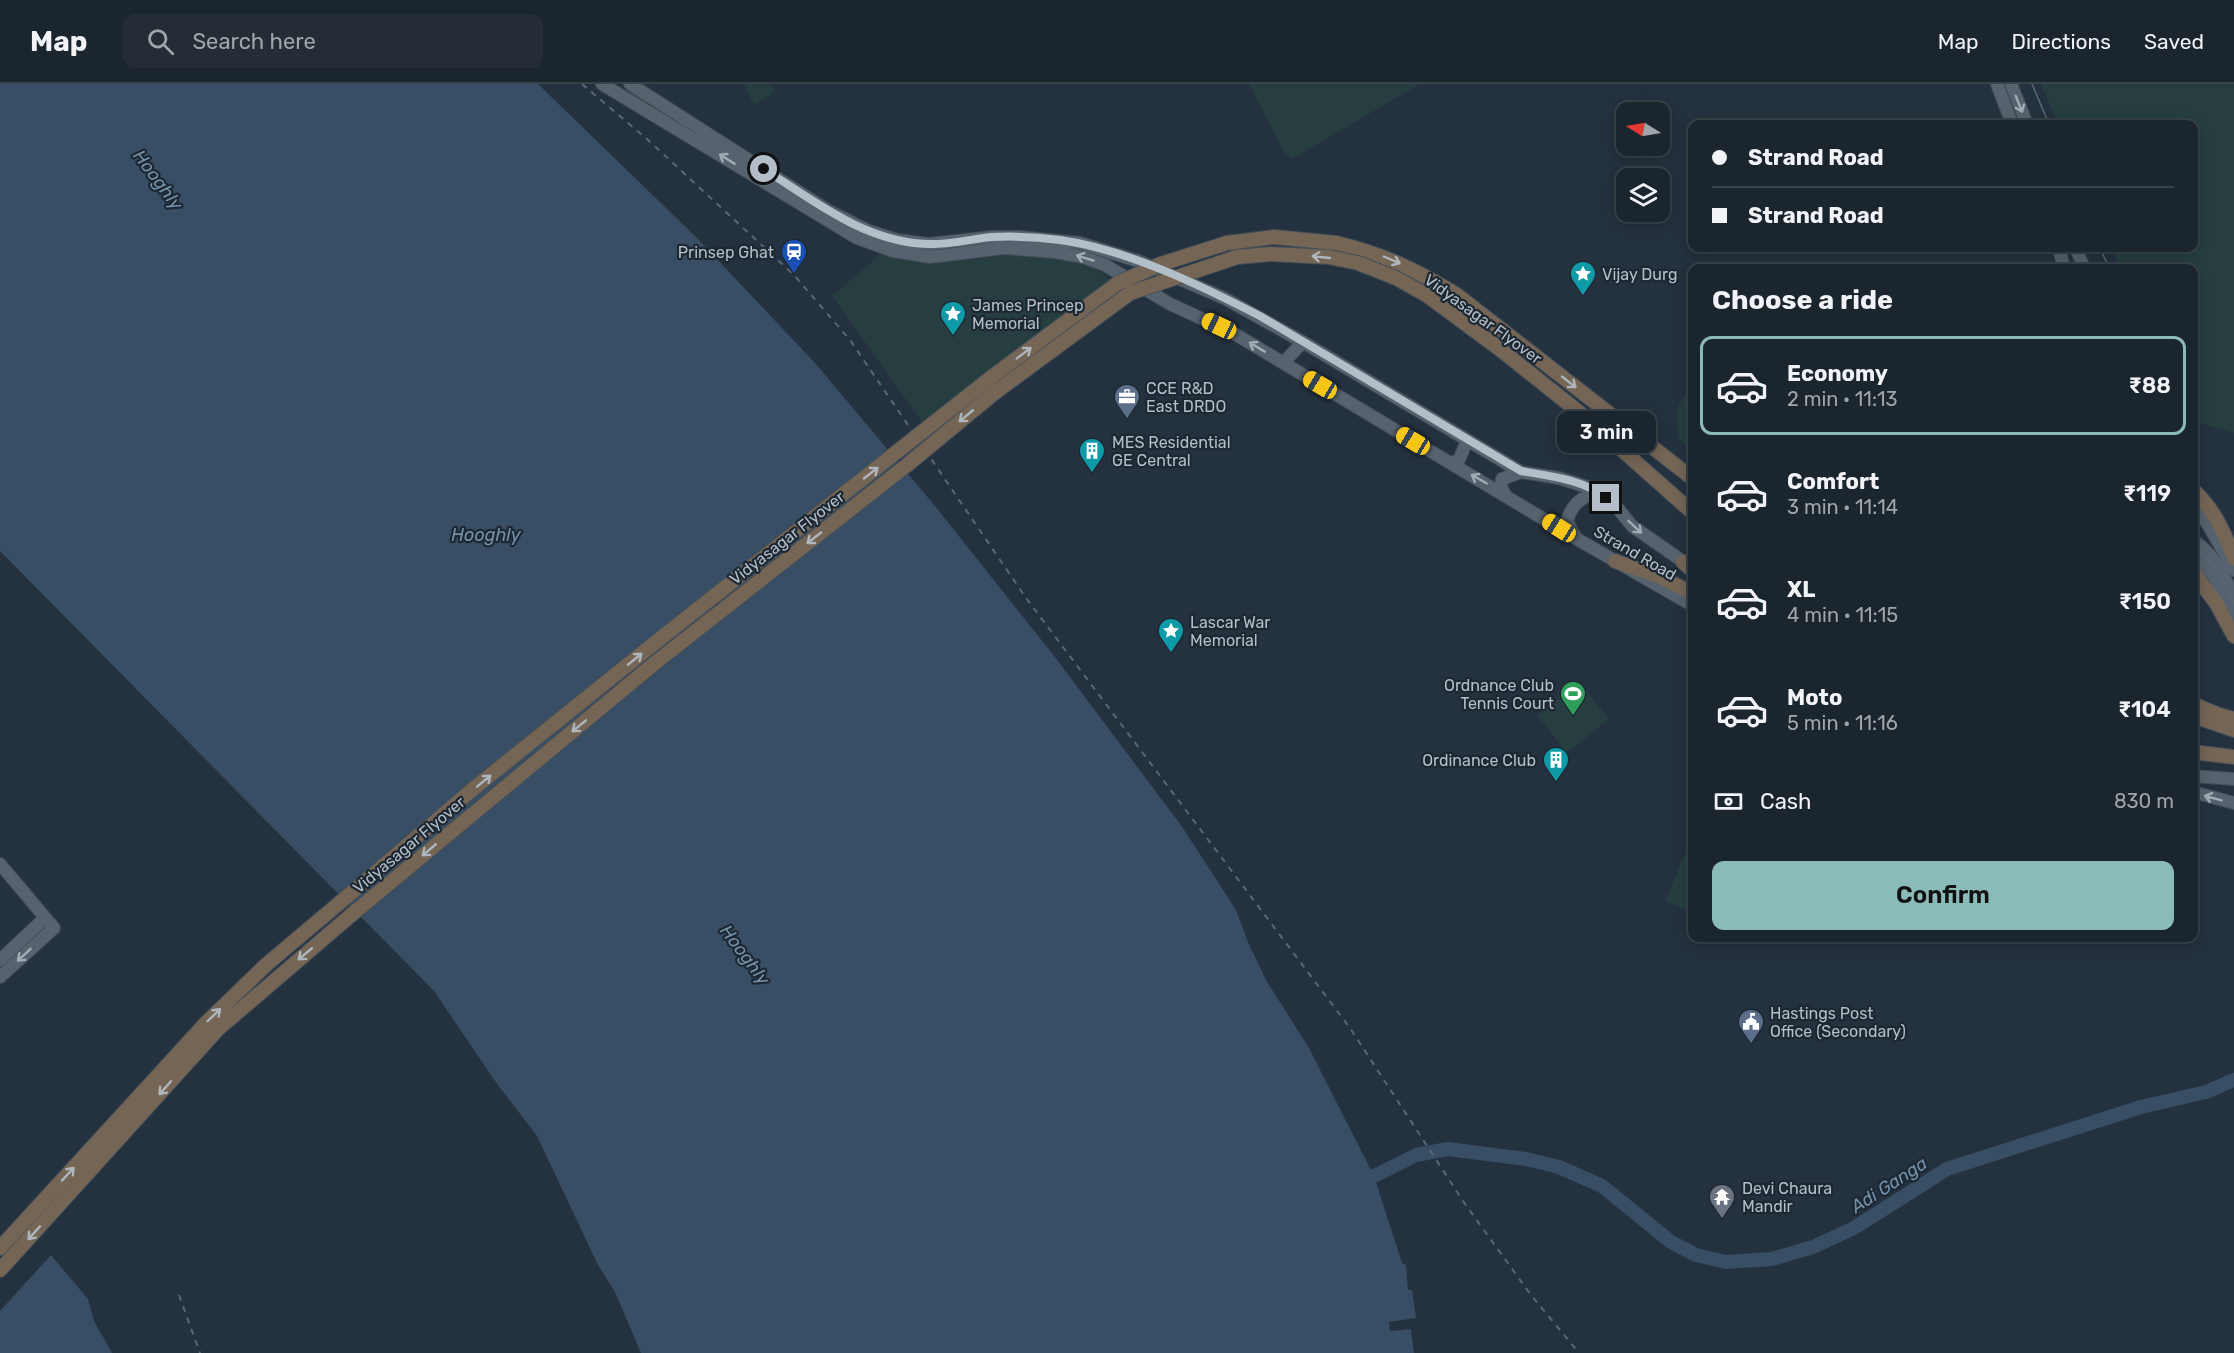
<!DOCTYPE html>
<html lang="en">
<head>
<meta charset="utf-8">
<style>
	:root { --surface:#1b252e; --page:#242d36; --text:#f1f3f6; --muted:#a0a5aa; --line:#39424a; --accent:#8bbbb9 }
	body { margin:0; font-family:Rubik,sans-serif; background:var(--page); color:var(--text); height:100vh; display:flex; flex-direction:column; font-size:22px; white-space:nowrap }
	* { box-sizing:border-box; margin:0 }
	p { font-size:20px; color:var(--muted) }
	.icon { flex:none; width:33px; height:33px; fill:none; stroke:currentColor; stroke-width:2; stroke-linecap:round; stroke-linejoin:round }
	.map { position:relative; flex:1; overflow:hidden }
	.details { position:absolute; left:1688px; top:180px; width:510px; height:678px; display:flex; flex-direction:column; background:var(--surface); border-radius:12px; box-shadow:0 3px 15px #0003,0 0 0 2px var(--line) }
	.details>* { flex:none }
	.guide { position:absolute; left:1688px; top:36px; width:510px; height:132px; border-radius:12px; box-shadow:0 3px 15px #0003,0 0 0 2px var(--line); display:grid; align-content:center; height:132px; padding:0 24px; background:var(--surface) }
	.needle { width:39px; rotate:281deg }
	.controls { position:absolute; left:1616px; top:18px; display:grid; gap:12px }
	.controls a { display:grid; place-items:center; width:54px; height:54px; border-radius:12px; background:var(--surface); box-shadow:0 3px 15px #0003,0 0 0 2px var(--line); font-size:30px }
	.end { position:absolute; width:27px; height:27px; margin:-14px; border:8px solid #b4bec9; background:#111; box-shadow:0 0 0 3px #111 }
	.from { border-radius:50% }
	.bubble { position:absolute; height:42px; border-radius:12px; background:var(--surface); box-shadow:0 3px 15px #0003,0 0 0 2px var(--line); font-size:20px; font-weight:600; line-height:42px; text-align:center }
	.car { position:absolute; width:18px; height:36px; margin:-18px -9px; border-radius:8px; box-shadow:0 0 4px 2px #0007; background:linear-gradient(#f5c518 24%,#345 0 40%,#f5c518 0 76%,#345 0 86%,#f5c518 0) }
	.guide b { display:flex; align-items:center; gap:21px; height:57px; font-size:22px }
	.guide b+b { border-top:2px solid var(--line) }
	.guide i { width:15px; height:15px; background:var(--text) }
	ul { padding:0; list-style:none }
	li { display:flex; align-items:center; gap:18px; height:99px; margin:0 12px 9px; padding:0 12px; border:3px solid transparent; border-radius:12px }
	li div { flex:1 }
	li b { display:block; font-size:22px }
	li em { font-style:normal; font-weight:600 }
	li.active { border-color:var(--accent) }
	li>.icon { width:54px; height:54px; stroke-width:1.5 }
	h2 { padding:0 24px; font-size:27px; line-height:72px }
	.pay { display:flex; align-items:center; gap:15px; height:66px; padding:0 24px; font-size:22px }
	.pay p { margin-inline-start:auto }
	.action { display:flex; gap:12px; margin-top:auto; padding:12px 24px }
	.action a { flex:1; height:69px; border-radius:12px; background:var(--accent); color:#111; font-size:24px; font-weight:600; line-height:69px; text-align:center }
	header { display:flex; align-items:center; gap:36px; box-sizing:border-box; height:84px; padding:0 30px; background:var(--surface); border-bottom:2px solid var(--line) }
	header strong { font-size:28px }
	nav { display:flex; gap:33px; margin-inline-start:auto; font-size:21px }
	.search { width:420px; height:54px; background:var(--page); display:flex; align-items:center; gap:15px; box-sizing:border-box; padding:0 21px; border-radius:12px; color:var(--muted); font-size:22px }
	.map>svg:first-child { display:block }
	.green { fill:#263e3f }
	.water { fill:#384e65 }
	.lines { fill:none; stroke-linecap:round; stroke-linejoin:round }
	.river { stroke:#384e65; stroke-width:14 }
	.major-casing { stroke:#414c57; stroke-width:14 }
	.highway-casing { stroke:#434e59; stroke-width:16 }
	.major { stroke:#56626e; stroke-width:12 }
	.highway { stroke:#746555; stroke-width:14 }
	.tram { stroke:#5a6875; stroke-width:1.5 }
	.rail { stroke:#5a6875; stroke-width:2; stroke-dasharray:6 6; stroke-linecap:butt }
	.highway-bridge-casing { stroke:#434e59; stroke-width:16; stroke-linecap:butt }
	.highway-bridge { stroke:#746555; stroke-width:14 }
	.oneway { stroke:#a1acb7 }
	.oneway2 { stroke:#aeb5bd }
	.route { stroke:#b4bec9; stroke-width:8 }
	.labels { text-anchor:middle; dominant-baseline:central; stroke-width:4.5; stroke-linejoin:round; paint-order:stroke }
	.poi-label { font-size:16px; fill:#b4bec9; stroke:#1d2833; text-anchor:start }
	.street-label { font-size:16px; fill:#b4bec9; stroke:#1d2833 }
	.water-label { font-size:18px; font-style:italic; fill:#7491ac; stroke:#1d2833 }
</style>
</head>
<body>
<header>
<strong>Map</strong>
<div class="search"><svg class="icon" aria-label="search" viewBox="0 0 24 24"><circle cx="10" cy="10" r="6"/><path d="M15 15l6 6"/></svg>Search here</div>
<nav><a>Map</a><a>Directions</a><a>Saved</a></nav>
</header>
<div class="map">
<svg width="2234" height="1269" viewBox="0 0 2234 1269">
	<rect width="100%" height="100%" fill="#24313e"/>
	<!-- green -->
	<path class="green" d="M744,0H771L775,7L754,21Z
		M1249,0H1420L1292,75L1285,70Z
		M2041,0H2234V349L2193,337V184H2120L2111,164H2193V40H2058Z
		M882,169C896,172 910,176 923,177C974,182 1074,148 1110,197L924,341L832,212Z
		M1692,306V367L1679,356C1677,330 1671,324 1692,306Z
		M1579,597L1609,635L1567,669L1537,631Z
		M1687,764L1692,766V828L1665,817Z"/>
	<!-- water -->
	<path class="water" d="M0,0H538L696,153L816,280L935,422L1055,573L1183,744L1236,826L1248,858L1266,896L1309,964L1374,1092L1402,1179L1406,1181L1408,1206H1412L1416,1234L1389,1238L1390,1247L1411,1245L1414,1269H641L615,1208L598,1181L537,1052L495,997L434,907L0,467Z
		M51,1171L88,1215L94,1237L112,1269H0V1227Z"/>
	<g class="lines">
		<!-- river -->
		<path class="river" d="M1374,1092L1416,1071L1448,1065L1526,1075L1559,1083L1602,1102L1671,1158L1696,1171L1726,1178L1772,1175L1813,1163L1854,1144L1947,1085L2141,1023L2206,1008L2234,996"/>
		<defs>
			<path id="major" d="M602,0L857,154L893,167L930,173L1004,164L1055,168L1083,173L1105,181L1170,220L1235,250L1577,455L1692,521
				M630,0L827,126L869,147L897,156L929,160L993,153H1020L1080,159L1138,177L1224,214L1303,258L1521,388L1559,394L1597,406L1616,422L1632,442L1691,483
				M1997,0L2012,40
				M2011,0L2027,40
				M2059,164L2064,184
				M2076,164L2084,184
				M1283,279L1303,258
				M1451,379L1459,376L1467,357
				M1505,411L1501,403L1502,395L1521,388
				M2193,422L2207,439L2234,486
				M1576,454L1567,437C1572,419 1581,415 1597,406
				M2193,456C2214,470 2223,490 2234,512
				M2193,470L2213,491L2234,532
				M2193,692L2234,695
				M2193,708L2234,719
				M0,780L54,844L0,893
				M0,876L45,834"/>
			<path id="highway" d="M1336,159C1381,169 1418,187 1457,211L1692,394
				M1501,266L1585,333L1692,428
				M2193,406C2214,425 2224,448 2234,474
				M1615,477L1660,493L1692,509
				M1683,478L1692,486
				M2193,488L2216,519L2234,552
				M2193,620L2219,631L2234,635
				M2193,632L2234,646
				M2193,668L2234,673
				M0,1164L207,938L267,880L343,816
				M0,1186L218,945L350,832"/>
		</defs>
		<!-- major casing -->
		<use href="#major" class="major-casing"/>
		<!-- highway casing -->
		<use href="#highway" class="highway-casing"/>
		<!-- major -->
		<use href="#major" class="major"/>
		<!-- highway -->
		<use href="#highway" class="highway"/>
		<!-- tram -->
		<path class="tram" d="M2032,0L2049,40
			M2100,164L2109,184
			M2193,461L2216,484L2234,519"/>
		<!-- rail -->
		<path class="rail" d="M582,0L648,56L794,191L850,256L1026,514L1350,944L1465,1120L1531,1211L1579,1269
			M179,1211L200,1269"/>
		<defs>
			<path id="highway-bridge" d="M343,816L473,705L661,554L993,292L1118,199L1161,180L1227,159L1274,153L1336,159
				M350,832L655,579L907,381L993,310L1130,209L1237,173L1271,170L1329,173L1358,179L1396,194L1428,212L1501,266"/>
		</defs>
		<!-- highway-bridge casing -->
		<use href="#highway-bridge" class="highway-bridge-casing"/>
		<!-- highway-bridge -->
		<use href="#highway-bridge" class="highway-bridge"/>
	</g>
	<!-- one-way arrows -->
	<defs><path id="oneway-shaft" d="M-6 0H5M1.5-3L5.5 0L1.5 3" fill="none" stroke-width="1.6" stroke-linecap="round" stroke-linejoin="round" transform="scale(1.5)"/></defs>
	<g class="oneway">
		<use href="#oneway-shaft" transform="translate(2019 20) rotate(68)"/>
		<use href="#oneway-shaft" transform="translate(727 75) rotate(-148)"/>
		<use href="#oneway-shaft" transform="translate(1085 174) rotate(-163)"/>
		<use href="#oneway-shaft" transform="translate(1257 263) rotate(-149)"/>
		<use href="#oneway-shaft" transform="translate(1479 395) rotate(-150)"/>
		<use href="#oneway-shaft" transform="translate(1635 443) rotate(43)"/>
		<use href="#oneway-shaft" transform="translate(2213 714) rotate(-165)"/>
		<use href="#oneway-shaft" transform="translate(24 871) rotate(137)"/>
	</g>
	<g class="oneway2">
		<use href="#oneway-shaft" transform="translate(1321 173) rotate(-174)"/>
		<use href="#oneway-shaft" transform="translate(1392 176) rotate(23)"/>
		<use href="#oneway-shaft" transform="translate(1024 269) rotate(-37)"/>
		<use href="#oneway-shaft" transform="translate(1569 298) rotate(38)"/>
		<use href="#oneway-shaft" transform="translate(966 332) rotate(140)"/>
		<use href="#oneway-shaft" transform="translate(871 389) rotate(-38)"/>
		<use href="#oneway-shaft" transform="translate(814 454) rotate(142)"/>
		<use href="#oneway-shaft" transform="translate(635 575) rotate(-39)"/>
		<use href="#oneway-shaft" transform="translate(579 642) rotate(141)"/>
		<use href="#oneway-shaft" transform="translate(484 697) rotate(-39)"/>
		<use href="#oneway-shaft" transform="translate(429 766) rotate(140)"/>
		<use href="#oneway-shaft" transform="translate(305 870) rotate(140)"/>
		<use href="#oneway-shaft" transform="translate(214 931) rotate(-44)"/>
		<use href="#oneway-shaft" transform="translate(165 1004) rotate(132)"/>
		<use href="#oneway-shaft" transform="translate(68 1090) rotate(-47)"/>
		<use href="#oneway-shaft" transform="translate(34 1149) rotate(132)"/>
	</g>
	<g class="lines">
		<!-- route -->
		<path class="route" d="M764,85C814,117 865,158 928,160C949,161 971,155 991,153C1014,152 1038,153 1060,156C1126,165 1202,202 1260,232L1521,387C1549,392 1583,395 1606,414"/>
	</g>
	<!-- icons -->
	<defs>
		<symbol id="station-pin" viewBox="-11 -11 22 30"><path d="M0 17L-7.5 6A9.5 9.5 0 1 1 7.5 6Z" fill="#1a4fb4" stroke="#1d2833"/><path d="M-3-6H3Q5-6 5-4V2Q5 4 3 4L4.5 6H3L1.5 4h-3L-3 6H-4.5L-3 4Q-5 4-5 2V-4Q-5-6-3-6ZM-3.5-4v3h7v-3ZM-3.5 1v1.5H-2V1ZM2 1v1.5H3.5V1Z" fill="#fff"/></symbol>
		<symbol id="sight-pin" viewBox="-11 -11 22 30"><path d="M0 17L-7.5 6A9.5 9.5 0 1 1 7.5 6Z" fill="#0f9aa8" stroke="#1d2833"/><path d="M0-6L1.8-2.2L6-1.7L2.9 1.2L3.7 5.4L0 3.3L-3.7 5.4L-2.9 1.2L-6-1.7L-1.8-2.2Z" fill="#fff"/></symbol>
		<symbol id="office-pin" viewBox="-11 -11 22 30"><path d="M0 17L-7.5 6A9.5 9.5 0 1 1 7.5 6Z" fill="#5c6f8a" stroke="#1d2833"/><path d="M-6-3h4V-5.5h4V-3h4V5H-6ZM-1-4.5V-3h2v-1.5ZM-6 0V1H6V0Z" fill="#fff"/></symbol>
		<symbol id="building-pin" viewBox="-11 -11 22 30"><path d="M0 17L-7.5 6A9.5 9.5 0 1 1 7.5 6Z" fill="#0f9aa8" stroke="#1d2833"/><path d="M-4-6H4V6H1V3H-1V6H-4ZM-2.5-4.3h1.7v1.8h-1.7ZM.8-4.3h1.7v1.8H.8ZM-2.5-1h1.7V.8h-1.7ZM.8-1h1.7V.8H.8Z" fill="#fff"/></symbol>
		<symbol id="stadium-pin" viewBox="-11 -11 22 30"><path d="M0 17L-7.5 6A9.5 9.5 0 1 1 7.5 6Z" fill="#2e9e5b" stroke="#1d2833"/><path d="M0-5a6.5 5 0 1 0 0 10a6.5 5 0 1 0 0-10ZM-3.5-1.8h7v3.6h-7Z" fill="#fff"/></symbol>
		<symbol id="civic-pin" viewBox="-11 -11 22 30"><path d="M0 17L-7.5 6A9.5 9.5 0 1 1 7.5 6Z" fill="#5c6f8a" stroke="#1d2833"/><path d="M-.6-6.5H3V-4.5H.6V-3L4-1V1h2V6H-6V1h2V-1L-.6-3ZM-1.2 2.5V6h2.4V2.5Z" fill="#fff"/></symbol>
		<symbol id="temple-pin" viewBox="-11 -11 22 30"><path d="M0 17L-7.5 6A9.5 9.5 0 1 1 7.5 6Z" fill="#6b7280" stroke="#1d2833"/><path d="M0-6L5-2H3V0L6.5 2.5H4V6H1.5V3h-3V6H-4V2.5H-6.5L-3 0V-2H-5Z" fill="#fff"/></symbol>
	</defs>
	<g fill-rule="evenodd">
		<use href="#station-pin" x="779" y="153" width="30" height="40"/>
		<use href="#sight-pin" x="1568" y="175" width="30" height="40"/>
		<use href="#sight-pin" x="938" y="215" width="30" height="40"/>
		<use href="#office-pin" x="1112" y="298" width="30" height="40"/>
		<use href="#building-pin" x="1077" y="352" width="30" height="40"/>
		<use href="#sight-pin" x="1156" y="532" width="30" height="40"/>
		<use href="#stadium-pin" x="1558" y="595" width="30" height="40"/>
		<use href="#building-pin" x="1541" y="661" width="30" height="40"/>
		<use href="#civic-pin" x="1736" y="923" width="30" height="40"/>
		<use href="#temple-pin" x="1707" y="1098" width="30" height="40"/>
	</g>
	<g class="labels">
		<!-- poi labels -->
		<g class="poi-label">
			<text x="774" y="168" text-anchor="end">Prinsep Ghat</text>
			<text x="1602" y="190">Vijay Durg</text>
			<text x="972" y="221">James Princep<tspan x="972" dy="18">Memorial</tspan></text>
			<text x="1146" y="304">CCE R&amp;D<tspan x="1146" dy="18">East DRDO</tspan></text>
			<text x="1112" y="358">MES Residential<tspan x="1112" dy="18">GE Central</tspan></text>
			<text x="1190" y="538">Lascar War<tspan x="1190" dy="18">Memorial</tspan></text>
			<text x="1554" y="601" text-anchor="end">Ordnance Club<tspan x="1554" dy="18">Tennis Court</tspan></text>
			<text x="1536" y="676" text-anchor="end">Ordinance Club</text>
			<text x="1770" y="929">Hastings Post<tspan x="1770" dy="18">Office (Secondary)</tspan></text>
			<text x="1742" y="1104">Devi Chaura<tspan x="1742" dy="18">Mandir</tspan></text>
		</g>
		<!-- street labels -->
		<g class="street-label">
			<text transform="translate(1483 235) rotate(36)">Vidyasagar Flyover</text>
			<text transform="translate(787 454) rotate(-38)">Vidyasagar Flyover</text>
			<text transform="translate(1635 469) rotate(30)">Strand Road</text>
			<text transform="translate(409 761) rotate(-40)">Vidyasagar Flyover</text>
		</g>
		<!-- water labels -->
		<g class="water-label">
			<text transform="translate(158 96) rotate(53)">Hooghly</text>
			<text x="486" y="451">Hooghly</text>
			<text transform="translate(745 871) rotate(53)">Hooghly</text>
			<text transform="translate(1889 1101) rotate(-33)">Adi Ganga</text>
		</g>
	</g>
</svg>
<div class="controls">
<a><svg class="needle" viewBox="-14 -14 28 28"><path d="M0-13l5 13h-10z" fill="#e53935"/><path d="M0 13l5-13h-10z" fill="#a0a5aa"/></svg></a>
<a><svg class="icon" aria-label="layers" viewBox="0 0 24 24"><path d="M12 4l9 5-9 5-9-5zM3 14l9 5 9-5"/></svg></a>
</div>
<i class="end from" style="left:764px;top:85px"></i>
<i class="end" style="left:1606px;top:414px"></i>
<div class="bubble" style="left:1557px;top:327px;width:99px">3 min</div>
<i class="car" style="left:1219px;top:242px;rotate:295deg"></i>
<i class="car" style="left:1320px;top:301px;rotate:301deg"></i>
<i class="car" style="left:1413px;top:357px;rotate:301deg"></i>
<i class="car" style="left:1559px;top:444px;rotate:302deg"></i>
<div class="guide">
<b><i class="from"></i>Strand Road</b>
<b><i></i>Strand Road</b>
</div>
<section class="details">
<h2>Choose a ride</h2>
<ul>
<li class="active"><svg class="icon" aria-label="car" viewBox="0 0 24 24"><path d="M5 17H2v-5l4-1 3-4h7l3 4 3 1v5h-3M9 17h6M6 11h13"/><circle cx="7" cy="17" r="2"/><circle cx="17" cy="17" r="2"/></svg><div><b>Economy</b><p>2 min · 11:13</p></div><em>₹88</em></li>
<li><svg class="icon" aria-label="car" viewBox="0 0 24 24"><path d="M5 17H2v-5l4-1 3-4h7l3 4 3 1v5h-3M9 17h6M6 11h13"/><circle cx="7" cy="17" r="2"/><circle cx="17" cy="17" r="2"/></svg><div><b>Comfort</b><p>3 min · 11:14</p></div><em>₹119</em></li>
<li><svg class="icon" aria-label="car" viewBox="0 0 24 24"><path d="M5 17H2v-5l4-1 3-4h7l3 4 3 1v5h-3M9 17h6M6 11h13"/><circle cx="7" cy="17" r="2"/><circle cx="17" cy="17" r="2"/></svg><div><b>XL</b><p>4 min · 11:15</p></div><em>₹150</em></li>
<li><svg class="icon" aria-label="car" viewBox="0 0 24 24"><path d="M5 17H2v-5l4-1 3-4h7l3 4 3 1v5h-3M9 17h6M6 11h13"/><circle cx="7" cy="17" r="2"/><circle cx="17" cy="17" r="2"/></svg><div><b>Moto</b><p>5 min · 11:16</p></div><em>₹104</em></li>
</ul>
<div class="pay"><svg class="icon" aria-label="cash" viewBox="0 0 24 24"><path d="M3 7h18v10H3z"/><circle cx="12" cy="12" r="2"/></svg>Cash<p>830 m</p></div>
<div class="action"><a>Confirm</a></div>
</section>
</div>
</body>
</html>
